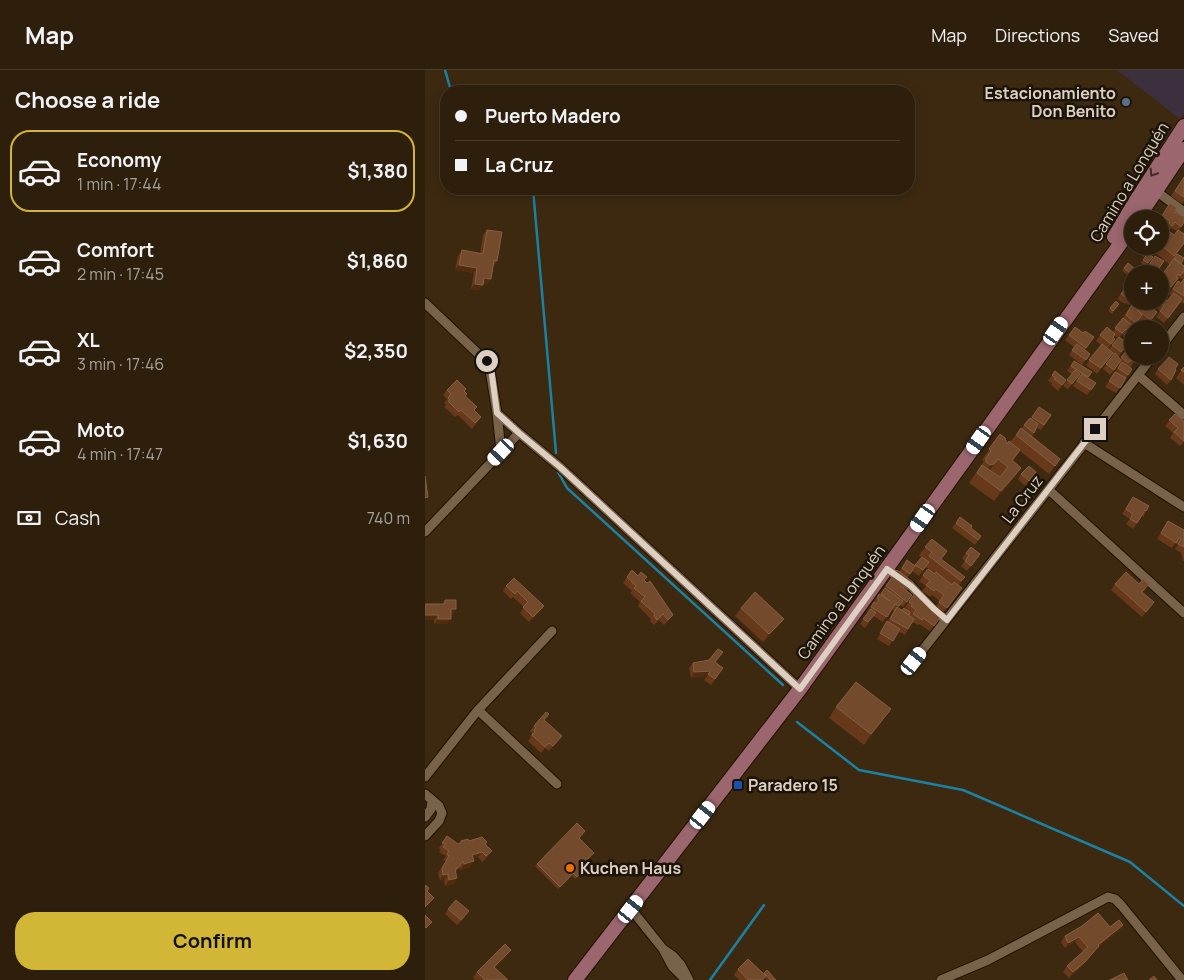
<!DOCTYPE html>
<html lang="en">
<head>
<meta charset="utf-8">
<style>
	:root { --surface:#2d1f0c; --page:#392c1a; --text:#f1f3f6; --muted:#a7a29d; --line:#483d2d; --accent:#d2b635 }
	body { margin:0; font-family:Manrope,sans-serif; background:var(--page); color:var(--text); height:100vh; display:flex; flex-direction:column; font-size:19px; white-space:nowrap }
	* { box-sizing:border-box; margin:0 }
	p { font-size:16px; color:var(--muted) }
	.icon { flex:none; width:28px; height:28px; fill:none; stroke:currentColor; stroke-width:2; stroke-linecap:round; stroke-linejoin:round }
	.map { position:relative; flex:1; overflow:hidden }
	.drawer { display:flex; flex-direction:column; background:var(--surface); width:425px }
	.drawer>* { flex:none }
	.top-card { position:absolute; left:15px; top:15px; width:475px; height:110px; border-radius:20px; box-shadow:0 2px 12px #0003,0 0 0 1px var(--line); display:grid; align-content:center; height:110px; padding:0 15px; background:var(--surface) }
	.tools { position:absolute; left:699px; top:140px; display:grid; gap:10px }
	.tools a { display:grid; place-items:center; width:45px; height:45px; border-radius:50%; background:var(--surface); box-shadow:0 2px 12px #0003,0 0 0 1px var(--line); font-size:25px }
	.end { position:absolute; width:22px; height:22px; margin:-11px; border:6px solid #ddd0c2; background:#111; box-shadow:0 0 0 2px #111 }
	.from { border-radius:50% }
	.car { position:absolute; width:15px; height:30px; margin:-15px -8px; border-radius:6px; box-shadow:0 0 4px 1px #0007; background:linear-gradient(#fff 24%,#345 0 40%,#fff 0 76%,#345 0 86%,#fff 0) }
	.top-card b { display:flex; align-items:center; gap:18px; height:48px; font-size:19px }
	.top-card b+b { border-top:1px solid var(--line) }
	.top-card i { width:12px; height:12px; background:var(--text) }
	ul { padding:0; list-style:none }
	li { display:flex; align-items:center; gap:15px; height:82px; margin:0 10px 8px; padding:0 5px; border:2px solid transparent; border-radius:20px }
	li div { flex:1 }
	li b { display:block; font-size:19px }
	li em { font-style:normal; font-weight:700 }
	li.active { border-color:var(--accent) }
	li>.icon { width:45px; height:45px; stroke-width:1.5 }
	h2 { padding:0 15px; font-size:22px; line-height:60px }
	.pay { display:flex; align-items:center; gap:12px; height:55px; padding:0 15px; font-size:19px }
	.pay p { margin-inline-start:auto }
	.action { display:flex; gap:10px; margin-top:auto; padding:10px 15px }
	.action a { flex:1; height:58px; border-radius:20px; background:var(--accent); color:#111; font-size:20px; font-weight:700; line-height:58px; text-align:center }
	header { display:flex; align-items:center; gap:30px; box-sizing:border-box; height:70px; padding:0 25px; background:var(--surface); border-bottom:1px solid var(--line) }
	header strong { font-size:24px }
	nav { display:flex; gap:28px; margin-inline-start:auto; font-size:18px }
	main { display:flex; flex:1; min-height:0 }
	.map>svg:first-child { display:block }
	.commercial { fill:#3c303e }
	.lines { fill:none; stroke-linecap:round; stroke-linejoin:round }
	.stream { stroke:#1a82a5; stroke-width:2.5 }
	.minor-casing { stroke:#210; stroke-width:11 }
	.primary-casing { stroke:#210; stroke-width:16 }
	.minor { stroke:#786249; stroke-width:9 }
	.primary { stroke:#9b666e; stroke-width:14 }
	.wall { fill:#67391a; fill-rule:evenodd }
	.shaded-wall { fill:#502c0e }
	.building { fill:#744a2c; stroke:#845f43 }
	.oneway { stroke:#422d27 }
	.route { stroke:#ddd0c2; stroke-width:6 }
	.service-dot { fill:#5c6f8a; stroke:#1c1409; stroke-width:2 }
	.transit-dot { fill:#1a4fb4; stroke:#1c1409; stroke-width:2 }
	.food-dot { fill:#e8710a; stroke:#1c1409; stroke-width:2 }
	.labels { text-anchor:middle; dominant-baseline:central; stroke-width:5; stroke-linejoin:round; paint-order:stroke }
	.poi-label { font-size:16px; font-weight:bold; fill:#ddd0c2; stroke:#1c1409; text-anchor:start }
	.street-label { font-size:16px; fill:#ddd0c2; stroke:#1c1409 }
</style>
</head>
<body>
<header>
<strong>Map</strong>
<nav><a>Map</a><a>Directions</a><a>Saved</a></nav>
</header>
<main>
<section class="drawer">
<h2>Choose a ride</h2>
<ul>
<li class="active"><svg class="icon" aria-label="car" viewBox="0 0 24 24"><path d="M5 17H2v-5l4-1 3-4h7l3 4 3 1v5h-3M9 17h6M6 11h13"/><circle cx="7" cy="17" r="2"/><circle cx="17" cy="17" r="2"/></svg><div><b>Economy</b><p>1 min · 17:44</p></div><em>$1,380</em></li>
<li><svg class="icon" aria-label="car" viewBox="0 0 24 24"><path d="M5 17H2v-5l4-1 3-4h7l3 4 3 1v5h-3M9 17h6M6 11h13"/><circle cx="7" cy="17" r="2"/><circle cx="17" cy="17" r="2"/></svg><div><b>Comfort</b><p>2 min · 17:45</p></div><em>$1,860</em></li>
<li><svg class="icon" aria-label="car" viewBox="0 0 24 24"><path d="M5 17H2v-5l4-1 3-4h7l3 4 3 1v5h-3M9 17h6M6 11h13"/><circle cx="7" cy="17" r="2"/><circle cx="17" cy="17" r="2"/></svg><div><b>XL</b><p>3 min · 17:46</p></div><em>$2,350</em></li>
<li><svg class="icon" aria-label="car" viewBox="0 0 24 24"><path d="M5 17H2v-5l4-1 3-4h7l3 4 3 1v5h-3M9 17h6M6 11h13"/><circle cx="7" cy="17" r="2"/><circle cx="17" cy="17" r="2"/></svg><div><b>Moto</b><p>4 min · 17:47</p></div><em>$1,630</em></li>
</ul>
<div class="pay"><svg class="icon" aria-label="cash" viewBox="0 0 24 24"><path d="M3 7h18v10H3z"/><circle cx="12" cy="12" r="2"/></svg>Cash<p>740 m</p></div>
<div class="action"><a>Confirm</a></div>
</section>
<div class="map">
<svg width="759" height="910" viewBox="0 0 759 910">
	<rect width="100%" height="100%" fill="#3c2910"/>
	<!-- commercial -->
	<path class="commercial" d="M692,0H759V43L755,49Z"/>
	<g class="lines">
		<!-- stream -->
		<path class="stream" d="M20,0L26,21
			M108,119L131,383
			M133,402L142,418L358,615
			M372,652L434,700L538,720L705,792L759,836
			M285,910L339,835"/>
		<defs>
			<path id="minor" d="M731,121L759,142
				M0,233L64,294L72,343L76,381
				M735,278L759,247
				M713,305L759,345
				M72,343L94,363L135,397L375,619
				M659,373L759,437
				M624,420L759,543
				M0,462L94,363
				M462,499L486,516L507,538L521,550
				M489,591L728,286
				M53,640L132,714
				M0,707L53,640L127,561
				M0,724L14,736L17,743L14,751L0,766
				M0,747L6,739L7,730
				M206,839L238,879L248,886L256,895L264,910
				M238,879L247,896L261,910
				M516,910L563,890L683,827L690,829L696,835L757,910"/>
			<path id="primary" d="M712,149L759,79
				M689,167L710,132L759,56
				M150,910L375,619L708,156"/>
		</defs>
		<!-- minor casing -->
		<use href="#minor" class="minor-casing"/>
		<!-- primary casing -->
		<use href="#primary" class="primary-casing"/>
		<!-- minor -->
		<use href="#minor" class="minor"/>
		<!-- primary -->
		<use href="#primary" class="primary"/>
	</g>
	<!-- wall -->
	<path class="wall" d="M759,107V131L757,134L746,126Z
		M745,133L749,143L759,152L754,160L758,163L759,162V174L744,194L727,180V179L726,178L719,187L703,176L708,169V176H735V164L737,165L742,160L740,159L741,157L740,156L735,163V149ZM746,158L752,161L749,165L744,161Z
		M62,160L72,191L68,196L66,209L62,214H58L54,220L46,219L49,203L30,200L33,186L37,180L55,184L58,165Z
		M723,183L728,187L721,196L716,193Z
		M730,186L739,191L731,204H721L722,202L720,201Z
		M756,194L759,196V234L756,232L739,253L731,247L735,241L733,239L740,229L742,231L747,226L744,224L753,211L756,213L758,210L755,207L751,212V211L742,223L735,217V208Z
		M699,198L706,204L708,230L704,235L701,233L700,234L692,229L698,221L697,220L699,217L697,216L705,205L704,207L697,200Z
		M691,231L694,234L687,244L683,241Z
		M709,231L732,242L723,255L714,249L708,259V265L704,270L697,264L694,268L703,274L693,287L695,289L704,278L708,286L711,289L705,298L707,299L691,323L680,317L695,295L694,294L685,305L678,299L689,285L687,284L672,304L661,295L676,275L671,271L675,265L688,262L698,248ZM689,266L693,268L684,279H683L690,269L688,267Z
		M650,257L658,263L669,267L660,280L665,284L657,295L644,285L649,277L640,270Z
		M649,291L667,302L663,308L671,313L662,325L648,316L653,308H652L643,319L638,316L647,304L642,301Z
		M759,297V315L751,308Z
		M733,299H750L746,310L742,315L730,304Z
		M630,301L641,310L633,321L626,315L627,313L623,311Z
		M41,319L40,321L41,326L52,337L49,340L56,347L47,359L33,345L30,347L19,337L21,335L19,333L22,329L18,325L22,320Z
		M614,337L626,345L616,360L612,358L607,366L635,389L624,404L595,381L588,391L596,398L589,408L569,431L544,413L559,391L557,390L575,364L582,374L585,372L605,348H606Z
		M750,344L759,372L755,376L745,368L748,363L740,356Z
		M596,404L607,408L600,416L593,409Z
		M708,427L724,436L718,447L717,446L708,459L701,454L705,449L697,444Z
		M535,447L546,458L556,466L550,475L527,458Z
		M743,451L759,460V491H758L756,483L750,479L753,475L750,473L747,478L732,469Z
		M507,469L516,489L540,507L534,515L537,518L518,543L510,537L515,531L507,525L505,527L497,521L501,516L494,511L503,499L510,503L501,497L494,506L487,501L482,508L488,512L482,521L487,525L478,537L475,535L473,538L477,540L483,541V540L480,537L490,523L506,537L517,545L505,561L494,554L493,555L487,552L480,565L473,561L464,576L452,569L469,541L467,539L458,552L448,546L440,558L435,554L443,543L442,542L454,524L455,525L472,500L474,502L482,490L490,496L496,487L494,485Z
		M546,477L555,484L542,501L536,496L540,491L537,488Z
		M213,506L219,511L248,545L239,555L234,550L229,555L225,551L226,549L213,536L215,532L205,523L207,521L198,513L202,507Z
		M690,514H714L720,519L717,522L729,532L717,547L686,520Z
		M81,516L119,536L115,541L104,552L95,543L99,537L88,527L86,529L78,521Z
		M20,530L31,539L27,545H26L22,554H9V550H0V534H17Z
		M316,538L359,549L353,557L338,572L310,546Z
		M290,592L294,604L286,615L279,610L282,606L266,608L264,598L268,593Z
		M411,637L458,650L439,675L404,648Z
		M119,650L133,671L124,681L120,678L116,683L103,671L106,667L105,666L107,663L105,661L109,656Z
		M160,761L154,768L167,785L155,797L156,803L150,809L147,806L133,819L110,796L112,794Z
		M22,766L33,774L36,771L62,772L60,774L63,786L57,792L53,787L48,788L49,791L45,797L35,800L34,797L31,802L29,814L20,816L19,809L15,810L13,803L21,791L18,790L21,786L14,782L16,780L14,778Z
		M23,839L40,847L32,855L20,844Z
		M698,855L695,860L673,877L656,897L644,908L638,902L642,896L658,882L650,872L640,878L636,872L640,866Z
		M82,886L70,898L83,910H51L48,908L52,902Z
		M313,899L338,904L339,903L351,910H342L340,908L338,910H314L309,905Z"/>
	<!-- shaded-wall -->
	<path class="shaded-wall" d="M34,195L52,198L49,203L30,200Z
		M59,208L66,209L62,214L55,213Z
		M50,214L58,215L54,220L46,219Z
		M573,389L562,404L557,406L565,395Z
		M596,398L589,408L569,431L576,421Z
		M119,536L115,541L104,552L108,547Z
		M26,539H31L27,545H22Z
		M0,545H13L9,550H0Z
		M13,549H26L22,554H9Z
		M359,549L353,557L338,572L344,564Z
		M286,601L282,606L266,608L269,602Z
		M466,639L458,650L439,675L446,664Z
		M57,782L53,787L43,790L47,785Z
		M49,791L45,797L35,800L39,794Z
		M23,804L19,809L15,810L18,805Z
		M32,808L29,814L20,816L24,810Z
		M698,855L695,860L673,877L656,897L644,908L648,902L673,875Z
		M654,867L650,872L640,878L643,873Z
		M86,880L82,886L66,902L69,897Z"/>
	<!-- building -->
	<path class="building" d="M759,107V127L750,121Z
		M745,133L752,138L749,143L751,142L759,147V152L756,157L750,152L747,156L744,153L745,151L737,146Z
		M722,144L724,146L722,149H719Z
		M726,144L733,149H722Z
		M735,150L741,155L737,160L735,159Z
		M62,160L77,162L72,191L69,190L66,209L59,208L58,215L50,214L52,198L34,195L37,180L58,184Z
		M742,160L749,165L753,160L759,164V173L749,186L735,174V164L737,165Z
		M715,176H727L723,182Z
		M723,183L728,187L723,193L718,190Z
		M752,184L759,188L756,194L749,189Z
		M730,186L739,191L732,201L729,200L728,202L724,200L726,197L724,195Z
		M749,188L759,196V202H758L755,206L753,204L751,207L753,208L746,217L735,209V208Z
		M703,193L710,199L706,204L699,198Z
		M706,204L708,206L707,230L705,228L703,229L696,224L699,220L703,224L706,219L700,215L703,212L701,211Z
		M759,209V226L748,219L753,211L756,213Z
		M749,223L757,229L743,248L735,241L739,236L737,234L740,229L742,231Z
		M691,231L694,234L688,241L685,238Z
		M709,231H716L732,242L726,250L712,240L717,245L711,253L701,245Z
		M698,248L712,259H708V264L701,259L697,263L690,258Z
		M650,257L658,263L660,261L669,267L661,278L644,265Z
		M682,257L690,264L688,267L690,269L686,274L675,265Z
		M694,267L703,274L696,282L687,275Z
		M652,274L665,284L661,290L647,280Z
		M677,274L688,283L676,298L664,290Z
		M704,278L708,282V286H709L711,289L709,292L706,290L703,293L696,287Z
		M690,283L696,290L689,300L681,294Z
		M744,287L753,294L750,299L751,300L746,310L733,299Z
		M649,291L667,302L663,307L646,296Z
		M697,292L707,299L703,305L693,298Z
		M759,297V302L756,300Z
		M650,300L655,304L647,314L642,310Z
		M630,301L641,310L637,315L629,309L631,308L627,305Z
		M690,302L701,308L695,318L684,311Z
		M657,304L671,313L666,320L652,311Z
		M32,310L41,319L39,321L42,324L40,326L52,337L49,340L56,347L50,353L36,340L34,342L23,331L25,330L23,328L26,324L22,320Z
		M614,337L626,345L619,355L607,347Z
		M750,344L759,351V371L749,362L753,358L744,350Z
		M605,348L613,354L609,363L599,355Z
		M596,358L635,389L630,396L591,365Z
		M575,364L580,368L582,374L584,371L595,380L587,390L596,398L576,421L552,403L557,395L575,407L583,397L573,389L569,394L565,395L561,392V388L566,381L564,379Z
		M604,396L611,402L604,411L596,404Z
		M0,406L3,427L0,428Z
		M708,427L724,436L721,441L720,440L712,453L705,449L708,444L701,439Z
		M535,447L547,456L546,458L556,466L553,470L531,453Z
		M743,451L759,460V477L753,474L756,469L754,468L751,473L736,463Z
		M507,469L522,481L516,489L540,507L536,511L504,486L507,482L500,477Z
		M546,477L555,484L546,496L540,491L544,485L541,483Z
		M497,487L504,492L498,500L490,495Z
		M482,490L490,496L485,504L477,498Z
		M503,499L510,504L511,502L527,515L529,512L537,518L522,538L514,532L519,525L511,519L509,521L501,515L505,511L498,505Z
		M207,500L213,506L216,502L222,507L219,510L222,513L225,511L248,545L243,550L238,544L232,550L229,546L230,544L216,531L220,527L209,518L211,516L202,507Z
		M472,500L488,512L483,519L479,516L478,518L487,525L482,532L461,516Z
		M701,502L714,514L718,509L724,514L717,522L729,532L721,542L690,514Z
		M89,508L119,536L108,547L98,537L103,532L92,521L90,524L81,516Z
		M460,518L478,531L474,536L470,534L462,547L446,537L449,532L451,534L454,530L452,528L454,524L465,531L456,524Z
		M330,522L359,549L344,564L316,538Z
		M490,523L499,529L501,526L509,534L506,537L517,545L509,556L498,548L497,550L488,544L491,540L486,536L487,534L484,532Z
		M20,530H31V539H26V549H13V545H0V534H20Z
		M472,537L489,549L483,559L465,549Z
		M479,538L485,542L484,545L477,540Z
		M446,539L451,543L443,552L438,549Z
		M462,551L475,559L468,571L455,563Z
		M293,579L298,582L290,592L298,598L290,609L283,604L286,601L269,602L268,593L284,590Z
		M431,612L466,639L446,664L411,637Z
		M121,642L124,644L119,650L137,666L128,676L124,673L120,677L107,665L110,662L109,660L111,658L109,656Z
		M152,753L160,761L154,768L169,783L154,797L158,800L152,807L148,803L135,817L112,794Z
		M22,766L33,774L36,773V771L43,769L44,771L57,767L62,772L60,774L67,781L61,786L57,782L47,785L49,791L39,794L38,791L33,798H32L30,800L32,808L24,810L23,804L18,805L17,798L24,786L22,784L24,781L18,777L20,774L17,773Z
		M0,815L4,818L2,821L9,828L0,837Z
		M31,830L44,841L36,850L23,839Z
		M673,843L685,857L694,850L698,855L673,875L674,876L660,892L648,902L642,896L663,877L654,867L643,873L640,866L657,856Z
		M0,845L7,852L1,858L0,857Z
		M80,874L86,880L69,897L83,910H60L52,902Z
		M323,889L341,906L337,910H323L313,899Z
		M342,900L351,910H346L339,903Z
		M699,903L703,910H685Z
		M729,906L732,910H724Z"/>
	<!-- one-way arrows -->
	<defs><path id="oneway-chevron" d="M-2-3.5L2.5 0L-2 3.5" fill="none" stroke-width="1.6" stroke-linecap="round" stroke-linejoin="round" transform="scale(1.25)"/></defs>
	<use class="oneway" href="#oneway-chevron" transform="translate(728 103) rotate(123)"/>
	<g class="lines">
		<!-- route -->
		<path class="route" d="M62,291L66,298L72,343L94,363L135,397L375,619L462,499L486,516L508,538L522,550L670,359"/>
	</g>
	<!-- markers -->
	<circle class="service-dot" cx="701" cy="32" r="5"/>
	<rect class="transit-dot" x="308" y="710" width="10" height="10" rx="2.5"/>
	<circle class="food-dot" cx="145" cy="798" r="5"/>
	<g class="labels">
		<!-- poi labels -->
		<g class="poi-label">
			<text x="691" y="23" text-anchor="end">Estacionamiento<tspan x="691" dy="18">Don Benito</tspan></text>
			<text x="323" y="715">Paradero 15</text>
			<text x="155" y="798">Kuchen Haus</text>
		</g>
		<!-- street labels -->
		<g class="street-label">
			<text transform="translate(704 112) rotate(-59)">Camino a Lonquén</text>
			<text transform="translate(597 429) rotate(-52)">La Cruz</text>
			<text transform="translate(416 532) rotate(-54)">Camino a Lonquén</text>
		</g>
	</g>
</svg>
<div class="tools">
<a><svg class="icon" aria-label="locate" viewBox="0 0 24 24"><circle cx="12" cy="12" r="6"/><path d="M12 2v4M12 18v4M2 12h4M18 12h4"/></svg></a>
<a>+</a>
<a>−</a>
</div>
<i class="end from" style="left:62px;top:291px"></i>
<i class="end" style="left:670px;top:359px"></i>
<i class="car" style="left:631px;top:261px;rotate:35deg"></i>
<i class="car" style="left:554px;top:370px;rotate:215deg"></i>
<i class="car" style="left:76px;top:382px;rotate:223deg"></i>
<i class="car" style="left:498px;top:448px;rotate:215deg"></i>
<i class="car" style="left:489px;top:591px;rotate:38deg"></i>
<i class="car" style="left:278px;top:745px;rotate:38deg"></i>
<i class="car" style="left:206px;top:839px;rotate:38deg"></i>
<div class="top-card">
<b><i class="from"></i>Puerto Madero</b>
<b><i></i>La Cruz</b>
</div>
</div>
</main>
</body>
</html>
